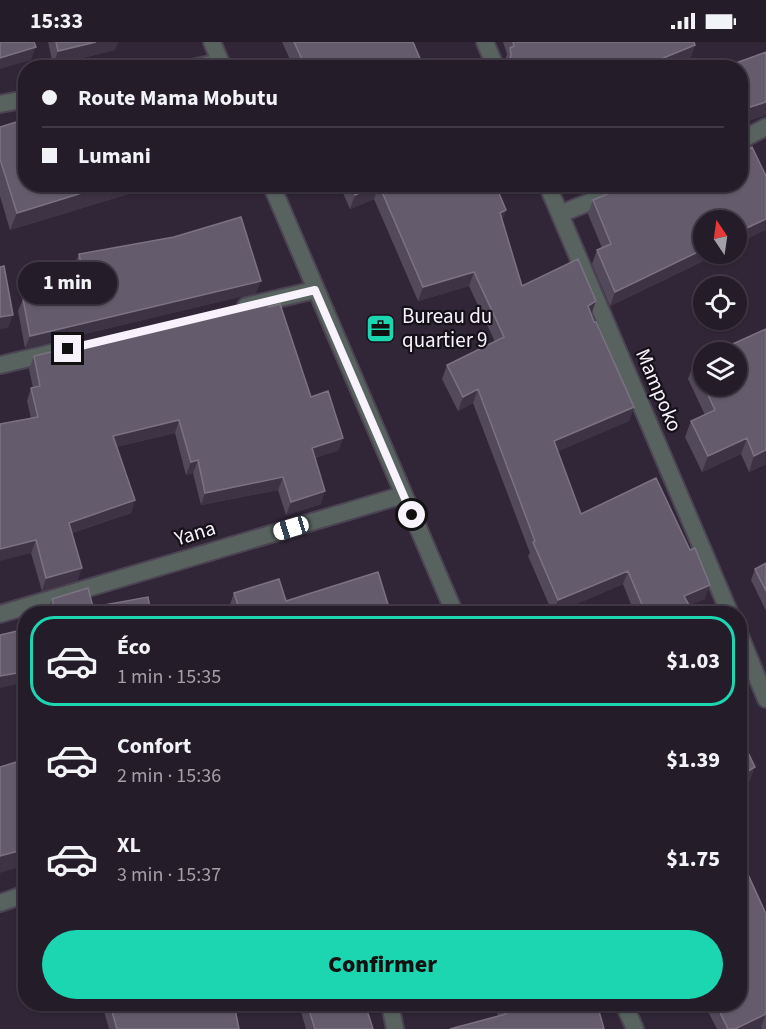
<!DOCTYPE html>
<html lang="fr">
<head>
<meta charset="utf-8">
<style>
	:root { --surface:#241c29; --page:#2c2531; --text:#f1f3f6; --muted:#a3a1a8; --line:#413a46; --accent:#1cd5b1 }
	body { margin:0; font-family:"Source Sans 3",sans-serif; background:var(--page); color:var(--text); height:100vh; display:flex; flex-direction:column; font-size:22px; white-space:nowrap }
	* { box-sizing:border-box; margin:0 }
	p { font-size:20px; color:var(--muted) }
	.icon { flex:none; width:33px; height:33px; fill:none; stroke:currentColor; stroke-width:2; stroke-linecap:round; stroke-linejoin:round }
	.map { position:relative; flex:1; overflow:hidden }
	.details { position:absolute; left:18px; top:564px; width:729px; height:405px; display:flex; flex-direction:column; background:var(--surface); border-radius:24px; box-shadow:0 2px 4px #0004,0 0 0 2px var(--line) }
	.details>* { flex:none }
	.banner { position:absolute; left:18px; top:18px; width:730px; height:132px; border-radius:24px; box-shadow:0 2px 4px #0004,0 0 0 2px var(--line); display:grid; align-content:center; height:132px; padding:0 24px; background:var(--surface) }
	.needle { width:39px; rotate:347deg }
	.buttons { position:absolute; left:693px; top:168px; display:grid; gap:12px }
	.buttons a { display:grid; place-items:center; width:54px; height:54px; border-radius:50%; background:var(--surface); box-shadow:0 2px 4px #0004,0 0 0 2px var(--line); font-size:30px }
	.end { position:absolute; width:27px; height:27px; margin:-14px; border:8px solid #f8f2fd; background:#111; box-shadow:0 0 0 3px #111 }
	.from { border-radius:50% }
	.bubble { position:absolute; height:42px; border-radius:21px; background:var(--surface); box-shadow:0 2px 4px #0004,0 0 0 2px var(--line); font-size:20px; font-weight:800; line-height:42px; text-align:center }
	.car { position:absolute; width:18px; height:36px; margin:-18px -9px; border-radius:8px; box-shadow:0 0 4px 2px #0007; background:linear-gradient(#fff 24%,#345 0 40%,#fff 0 76%,#345 0 86%,#fff 0) }
	.banner b { display:flex; align-items:center; gap:21px; height:57px; font-size:22px }
	.banner b+b { border-top:2px solid var(--line) }
	.banner i { width:15px; height:15px; background:var(--text) }
	ul { padding:10px 0 0; list-style:none }
	li { display:flex; align-items:center; gap:18px; height:90px; margin:0 12px 9px; padding:0 12px; border:3px solid transparent; border-radius:24px }
	li div { flex:1 }
	li b { display:block; font-size:22px }
	li em { font-style:normal; font-weight:800 }
	li.on { border-color:var(--accent) }
	li>.icon { width:54px; height:54px; stroke-width:1.5 }
	.primary-button { display:flex; gap:12px; margin-top:auto; padding:12px 24px }
	.primary-button a { flex:1; height:69px; border-radius:36px; background:var(--accent); color:#111; font-size:24px; font-weight:800; line-height:69px; text-align:center }
	.status { display:flex; justify-content:space-between; align-items:center; height:42px; padding:0 30px; background:var(--surface); direction:ltr }
	.status svg { height:16px; fill:currentColor }
	.map>svg:first-child { display:block }
	.lines { fill:none; stroke-linecap:round; stroke-linejoin:round }
	.minor-casing { stroke:#4c4353; stroke-width:20 }
	.tertiary-casing { stroke:#4c4353; stroke-width:20 }
	.minor { stroke:#586360; stroke-width:16 }
	.tertiary { stroke:#586360; stroke-width:16 }
	.wall { fill:#52495a }
	.shaded-wall { fill:#3d3345 }
	.building { fill:#645b6c; stroke:#7b7382; stroke-width:1.5 }
	.route { stroke:#f8f2fd; stroke-width:8 }
	.labels { text-anchor:middle; dominant-baseline:central; stroke-width:4.5; stroke-linejoin:round; paint-order:stroke }
	.poi-label { font-size:21px; fill:#f8f2fd; stroke:#161119; text-anchor:start }
	.street-label { font-size:21px; fill:#f8f2fd; stroke:#161119 }
</style>
</head>
<body>
<div class="status"><b>15:33</b><svg viewBox="0 0 49 12"><path d="M0 12V9h3v3zM5 12V6h3v6zM10 12V3h3v9zM15 12V0h3v12zM26 1h20v11H26zM47 4h2v5h-2z"/></svg></div>
<div class="map">
<svg width="766" height="987" viewBox="0 0 766 987">
	<rect width="100%" height="100%" fill="#302637"/>
	<g class="lines">
		<defs>
			<path id="minor" d="M485,0L496,26
				M192,26L221,20
				M0,62L26,57
				M741,98L766,85
				M547,142L730,572
				M560,172L634,142
				M246,264L315,248
				M0,323L55,310
				M0,572L403,453
				M740,594L766,657
				M0,861L26,852
				M390,962L395,987"/>
			<path id="tertiary" d="M212,0L223,26
				M271,142L455,572
				M624,962L635,987"/>
		</defs>
		<!-- minor casing -->
		<use href="#minor" class="minor-casing"/>
		<!-- tertiary casing -->
		<use href="#tertiary" class="tertiary-casing"/>
		<!-- minor -->
		<use href="#minor" class="minor"/>
		<!-- tertiary -->
		<use href="#tertiary" class="tertiary"/>
	</g>
	<!-- wall -->
	<path class="wall" d="M48,0H118L115,8L53,23Z
		M282,0H413L424,26H294Z
		M503,0H694L695,3L690,17L668,26H506L505,19L507,12Z
		M0,85L161,142L10,188L0,154Z
		M339,142H495L506,168L502,178L522,244L591,273L634,365L629,379L558,409L581,472L705,557L689,563L694,572H635L623,542L553,572L528,514L530,511L473,361L458,369L442,337L447,323L495,300L469,244L418,259L374,157L350,167Z
		M576,142H605L580,152Z
		M593,158L704,212H718L610,264L592,222L597,208L602,206L588,172Z
		M79,212L256,251L25,306L18,269L23,257L79,246L74,224Z
		M269,265L311,355L339,408L315,416L321,462L286,473L278,448L201,463L193,431L186,433L175,391L116,405L135,458L131,471L72,491L78,538L42,549L31,511V376L27,359L31,346H33L29,327L34,314Z
		M704,316V344H736L766,422L749,430L741,412L702,430L685,395L691,379L705,373L688,337L694,321Z
		M766,521V569L751,538L755,527Z
		M234,551L286,559L391,572H231L229,565Z
		M52,557L93,565L151,572H48L47,569Z
		M26,587V673H25L19,642Z
		M744,824L766,872V987H762L761,985L758,987H717L704,962H740Z
		M102,962H234L239,987H109Z
		M304,962H365L373,987H306L301,970Z
		M495,962H597L498,974Z"/>
	<!-- shaded-wall -->
	<path class="shaded-wall" d="M96,0H118L115,8L53,23L58,9Z
		M695,3L690,17L668,26H639Z
		M36,5L31,18L0,27V16Z
		M766,60V73L741,82V68Z
		M111,142H161L10,188L17,171Z
		M584,142H605L580,152Z
		M379,143L374,157L350,167L355,153Z
		M506,168L501,182L500,171Z
		M766,177V188L736,202V191Z
		M704,207V212H718L610,264L615,250Z
		M474,230L469,244L418,259L423,245Z
		M261,239L256,251L25,306L30,294Z
		M596,259L591,273L588,264Z
		M13,273L8,286L0,287V275Z
		M478,347L473,361L458,369L463,355Z
		M634,365L629,379L549,413L554,399Z
		M179,378L175,391L108,407L113,394Z
		M343,396L339,408L307,419L312,406Z
		M747,396L741,412L702,430L708,414Z
		M766,408V422L749,430L754,414Z
		M198,418L193,431L186,433L191,420Z
		M283,435L278,448L201,463L205,451Z
		M325,449L321,462L286,473L291,460Z
		M135,458L131,471L65,493L69,481Z
		M36,498L31,511L0,519V507Z
		M82,526L78,538L42,549L46,536Z
		M628,529L623,542L553,572L558,558Z
		M710,543L705,557L679,567L684,554Z
		M23,630L19,642L0,646V634Z
		M755,725L750,739L740,745V734Z
		M26,807V823L0,831V814Z
		M748,814L743,828L741,817Z
		M766,972L761,985L758,987H735Z"/>
	<!-- building -->
	<path class="building" d="M0,0H34L36,5L0,16Z
		M56,0H96L58,9Z
		M294,0H413L424,26H306Z
		M513,0H694L695,3L639,26H513L510,17L511,13L510,6L514,4Z
		M766,10V60L741,68V26H722Z
		M472,22L474,26H465Z
		M26,77V142H111L17,171L0,117V85Z
		M752,105L766,134V177L736,191V178H704V207L615,250L597,208L611,202L593,158L632,142H741V111Z
		M350,142H495L506,168L500,171L522,244L578,217L596,259L588,264L594,280H596L634,365L554,399L581,472L656,436L690,508L695,506L710,543L684,554L694,572H646L628,529L558,558L533,500L535,499L478,347L463,355L447,323L504,295L474,230L423,245L379,143L355,153Z
		M241,175L261,239L30,294L23,257L86,245L79,212L174,195Z
		M4,224L13,273L0,275V225Z
		M267,259L269,265L280,262L311,355L328,349L343,396L312,406L325,449L291,460L283,435L205,451L198,418L191,420L179,378L113,394L135,458L69,481L82,526L46,536L36,498L0,507V382L38,375L31,346L40,344L34,314Z
		M766,287V408L754,414L747,396L708,414L691,379L715,368L704,344H736V310H715Z
		M704,316V342L694,321Z
		M766,521V549L755,527Z
		M378,530L391,572H241L234,551L279,537L286,559Z
		M88,546L93,565L148,555L151,572H56L52,557Z
		M26,587V640L23,630L0,634V593Z
		M740,694L755,725L740,734Z
		M23,718H26V807L0,814V725Z
		M740,795L748,814L741,817L766,872V972L735,987H728L716,962H740Z
		M110,962H234L239,987H117Z
		M307,962H365L373,987H315Z
		M503,962H597L604,987H450L506,972Z"/>
	<g class="lines">
		<!-- route -->
		<path class="route" d="M68,307L315,248L412,473"/>
	</g>
	<!-- icons -->
	<defs>
		<symbol id="office-square" viewBox="-11 -11 22 22"><rect x="-9" y="-9" width="18" height="18" rx="4" fill="#1cd5b1" stroke="#161119"/><path d="M-6-3h4V-5.5h4V-3h4V5H-6ZM-1-4.5V-3h2v-1.5ZM-6 0V1H6V0Z" fill="#111"/></symbol>
	</defs>
	<g fill-rule="evenodd">
		<use href="#office-square" x="364" y="270" width="33" height="33"/>
	</g>
	<g class="labels">
		<!-- poi labels -->
		<g class="poi-label">
			<text x="402" y="274">Bureau du<tspan x="402" dy="24">quartier 9</tspan></text>
		</g>
		<!-- street labels -->
		<g class="street-label">
			<text transform="translate(659 348) rotate(67)">Mampoko</text>
			<text transform="translate(195 491) rotate(-17)">Yana</text>
		</g>
	</g>
</svg>
<div class="buttons">
<a><svg class="needle" viewBox="-14 -14 28 28"><path d="M0-13l5 13h-10z" fill="#e53935"/><path d="M0 13l5-13h-10z" fill="#a3a1a8"/></svg></a>
<a><svg class="icon" aria-label="locate" viewBox="0 0 24 24"><circle cx="12" cy="12" r="6"/><path d="M12 2v4M12 18v4M2 12h4M18 12h4"/></svg></a>
<a><svg class="icon" aria-label="layers" viewBox="0 0 24 24"><path d="M12 4l9 5-9 5-9-5zM3 14l9 5 9-5"/></svg></a>
</div>
<i class="end from" style="left:412px;top:473px"></i>
<i class="end" style="left:68px;top:307px"></i>
<div class="bubble" style="left:18px;top:220px;width:99px">1 min</div>
<i class="car" style="left:291px;top:486px;rotate:253deg"></i>
<div class="banner">
<b><i class="from"></i>Route Mama Mobutu</b>
<b><i></i>Lumani</b>
</div>
<section class="details">
<ul>
<li class="on"><svg class="icon" aria-label="car" viewBox="0 0 24 24"><path d="M5 17H2v-5l4-1 3-4h7l3 4 3 1v5h-3M9 17h6M6 11h13"/><circle cx="7" cy="17" r="2"/><circle cx="17" cy="17" r="2"/></svg><div><b>Éco</b><p>1 min · 15:35</p></div><em>$1.03</em></li>
<li><svg class="icon" aria-label="car" viewBox="0 0 24 24"><path d="M5 17H2v-5l4-1 3-4h7l3 4 3 1v5h-3M9 17h6M6 11h13"/><circle cx="7" cy="17" r="2"/><circle cx="17" cy="17" r="2"/></svg><div><b>Confort</b><p>2 min · 15:36</p></div><em>$1.39</em></li>
<li><svg class="icon" aria-label="car" viewBox="0 0 24 24"><path d="M5 17H2v-5l4-1 3-4h7l3 4 3 1v5h-3M9 17h6M6 11h13"/><circle cx="7" cy="17" r="2"/><circle cx="17" cy="17" r="2"/></svg><div><b>XL</b><p>3 min · 15:37</p></div><em>$1.75</em></li>
</ul>
<div class="primary-button"><a>Confirmer</a></div>
</section>
</div>
</body>
</html>
